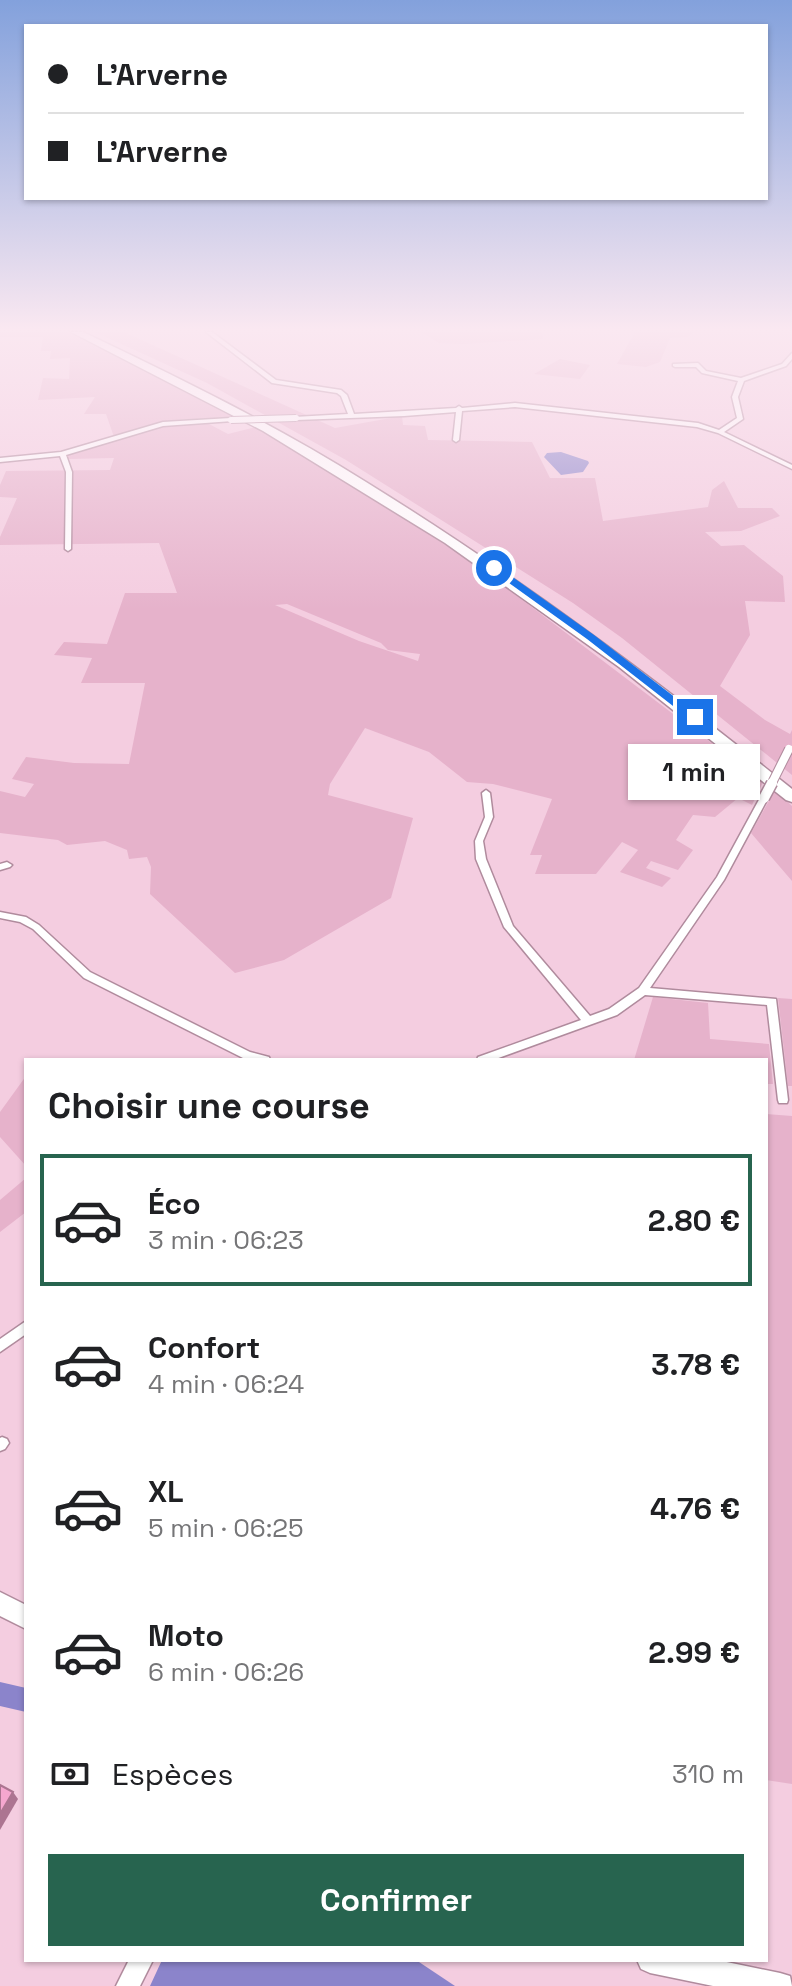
<!DOCTYPE html>
<html lang="fr">
<head>
<meta charset="utf-8">
<style>
	:root { --surface:#fff; --page:#f2f2f2; --text:#202124; --muted:#757577; --line:#e0e0e0; --accent:#27644f }
	body { margin:0; font-family:"Space Grotesk",sans-serif; background:var(--page); color:var(--text); height:100vh; display:flex; flex-direction:column; font-size:30px; white-space:nowrap }
	* { box-sizing:border-box; margin:0 }
	p { font-size:26px; color:var(--muted) }
	.icon { flex:none; width:44px; height:44px; fill:none; stroke:currentColor; stroke-width:2; stroke-linecap:round; stroke-linejoin:round }
	.map { position:relative; flex:1; overflow:hidden }
	.sheet { position:absolute; left:24px; top:1058px; width:744px; height:904px; display:flex; flex-direction:column; background:var(--surface); border-radius:0px; box-shadow:0 2px 6px #0004 }
	.sheet>* { flex:none }
	.hud { position:absolute; left:24px; top:24px; width:744px; height:176px; border-radius:0px; box-shadow:0 2px 6px #0004; display:grid; align-content:center; height:176px; padding:0 24px; background:var(--surface) }
	.end { position:absolute; width:36px; height:36px; margin:-18px; border:10px solid #1a73e8; background:#fff; box-shadow:0 0 0 4px #fff }
	.from { border-radius:50% }
	.bubble { position:absolute; height:56px; border-radius:0px; background:var(--surface); box-shadow:0 2px 6px #0004; font-size:26px; font-weight:800; line-height:56px; text-align:center }
	.hud b { display:flex; align-items:center; gap:28px; height:76px; font-size:30px }
	.hud b+b { border-top:2px solid var(--line) }
	.hud i { width:20px; height:20px; background:var(--text) }
	ul { padding:0; list-style:none }
	li { display:flex; align-items:center; gap:24px; height:132px; margin:0 16px 12px; padding:0 8px; border:4px solid transparent; border-radius:0px }
	li div { flex:1 }
	li b { display:block; font-size:30px }
	li em { font-style:normal; font-weight:800 }
	li.active { border-color:var(--accent) }
	li>.icon { width:72px; height:72px; stroke-width:1.5 }
	h2 { padding:0 24px; font-size:36px; line-height:96px }
	.pay { display:flex; align-items:center; gap:20px; height:88px; padding:0 24px; font-size:30px }
	.pay p { margin-inline-start:auto }
	.cta { display:flex; gap:16px; margin-top:auto; padding:16px 24px }
	.cta a { flex:1; height:92px; border-radius:0px; background:var(--accent); color:#fff; font-size:32px; font-weight:800; line-height:92px; text-align:center }
	.map>svg:first-child { display:block }
	.green { fill:#e6b2cb; fill-rule:evenodd }
	.water { fill:#8b84cb }
	.lines { fill:none; stroke-linecap:round; stroke-linejoin:round }
	.river { fill:#8b84cb; fill-rule:evenodd }
	.minor-casing { stroke:#b08b9d; stroke-width:3 }
	.secondary-casing { stroke:#b08b9d; stroke-width:3 }
	.primary-casing { stroke:#b08b9d; stroke-width:3 }
	.motorway-casing { stroke:#b08b9d; stroke-width:3 }
	.minor { fill:#fff; fill-rule:evenodd }
	.secondary { fill:#fff; fill-rule:evenodd }
	.primary { fill:#fff; fill-rule:evenodd }
	.motorway { fill:#fff; fill-rule:evenodd }
	.minor-bridge-far2-casing { stroke:#b08b9d; stroke-width:8; stroke-linecap:butt }
	.minor-bridge-far1-casing { stroke:#b08b9d; stroke-width:10; stroke-linecap:butt }
	.minor-bridge-casing { stroke:#b08b9d; stroke-width:13; stroke-linecap:butt }
	.minor-bridge-far2 { stroke:#fff; stroke-width:6 }
	.minor-bridge-far1 { stroke:#fff; stroke-width:8 }
	.minor-bridge { stroke:#fff; stroke-width:10 }
	.shaded-wall { fill:#ac7591 }
	.building { fill:#f5a7cf; stroke:#ac7591; stroke-width:2 }
	.route { fill:#1a73e8 }
</style>
</head>
<body>
<div class="map">
<svg width="792" height="1986" viewBox="0 0 792 1986">
	<rect width="100%" height="100%" fill="#f4cde0"/>
	<!-- green -->
	<path class="green" d="M0,332H67L239,417L172,420L114,437L106,414H84L95,397L38,400L43,378L69,379L70,358L50,359L51,351H41L43,337H0Z
		M95,332H124L335,428L402,416L403,425L425,426L428,440L532,442L550,478H595L603,521L708,507L712,490L724,481L738,508H772L780,516L741,531L705,532L721,546L744,545L783,576L785,602L745,601L750,635L720,686L765,720L790,734L792,730V775L622,638L573,603L346,460L207,383Z
		M421,332H542L543,339L463,344L439,343Z
		M635,332H694L688,337L670,338L660,362L646,367L617,364Z
		M560,359L590,365L580,379L534,374Z
		M194,423L209,424L228,434L256,427L370,495L479,567L763,782L752,805L738,798L715,817L693,815L676,840L693,850L678,870L651,861L646,868L671,878L662,887L620,872L638,850L622,842L596,874H535L542,855H530L552,799L493,784L467,782L429,752L365,728L330,784L328,795L413,818L391,898L284,960L235,973L150,894L151,867L147,857L129,859L127,850L105,841L67,845L58,840L0,833V791L25,797L34,784L12,779L26,757L74,763L129,764L145,683H81L92,658L54,655L64,642L107,644L125,593H177L159,543L0,545V537L17,498L0,497V485L6,471L110,470L114,458L69,459L66,455L157,427ZM287,604L381,643L388,650L420,654L418,661L359,641L275,605Z
		M775,790L792,806V881L751,833Z
		M653,997L708,1003L710,1039L769,1044L773,1084H766V1060H634Z
		M778,998L792,999V1086H788Z
		M26,1076V1166L0,1137V1112Z
		M766,1114L792,1116V1784L766,1780Z
		M26,1178V1212L0,1232V1200Z"/>
	<!-- water -->
	<path class="water" d="M561,452L588,461L589,463L583,472L561,475L544,457L547,453Z
		M162,1960H416L455,1986H150Z"/>
	<g class="lines">
		<!-- river -->
		<path class="river" d="M0,1682L26,1688V1712L0,1706Z"/>
		<defs>
			<path id="minor" d="M206,332H212L276,380L341,390L347,395L354,414L456,408L459,406L462,408L515,403L698,423L719,430L737,418L732,397L738,381L702,373L696,367H675L673,366V364L698,363L706,371L741,378L782,364L792,353V359L786,366L744,381L738,397L743,419L724,432L792,465V469L718,433L697,427L515,407L462,411L459,440L456,442L453,440L456,412L404,416L296,420L293,418L294,417L348,414L341,396L337,393L272,383Z
				M231,418L233,419V421L163,426L66,455L72,472L71,549L68,551L65,549L66,472L60,456L0,462V458L61,452L163,422Z
				M486,790L490,793L493,817L483,841L486,859L513,926L590,1016L609,1009L639,988L717,877L761,796H767L768,798L724,880L650,988L776,999L788,1100L787,1103H779L778,1100L767,1005L645,995L617,1015L493,1060H477L478,1057L581,1020L504,927L476,859L475,841L485,817L482,793Z
				M7,862L12,865L10,867L0,870V864Z
				M0,912L26,917L39,925L90,972L250,1052L269,1057L270,1060H251L243,1058L84,978L33,929L20,922L0,918Z
				M26,1321V1334L0,1352V1339Z
				M2,1437L7,1439L9,1443L5,1449L0,1451V1438Z"/>
			<path id="secondary" d="M129,1960H153L140,1986H116Z"/>
			<path id="primary" d="M0,1592L26,1605V1629L0,1616Z
				M637,1960H717L780,1973L790,1976L792,1986H713L650,1973L641,1969Z"/>
			<path id="motorway" d="M71,332H83C180,378 275,425 366,482C515,574 655,679 792,789V802L786,800L619,667L445,543L263,431Z"/>
		</defs>
		<!-- minor casing -->
		<use href="#minor" class="minor-casing"/>
		<!-- secondary casing -->
		<use href="#secondary" class="secondary-casing"/>
		<!-- primary casing -->
		<use href="#primary" class="primary-casing"/>
		<!-- motorway casing -->
		<use href="#motorway" class="motorway-casing"/>
		<!-- minor -->
		<use href="#minor" class="minor"/>
		<!-- secondary -->
		<use href="#secondary" class="secondary"/>
		<!-- primary -->
		<use href="#primary" class="primary"/>
		<!-- motorway -->
		<use href="#motorway" class="motorway"/>
		<defs>
			<path id="minor-bridge-far2" d="M231,420L296,418"/>
			<path id="minor-bridge-far1" d="M771,785L789,749"/>
			<path id="minor-bridge" d="M764,798L772,783"/>
		</defs>
		<!-- minor-bridge-far2 casing -->
		<use href="#minor-bridge-far2" class="minor-bridge-far2-casing"/>
		<!-- minor-bridge-far1 casing -->
		<use href="#minor-bridge-far1" class="minor-bridge-far1-casing"/>
		<!-- minor-bridge casing -->
		<use href="#minor-bridge" class="minor-bridge-casing"/>
		<!-- minor-bridge-far2 -->
		<use href="#minor-bridge-far2" class="minor-bridge-far2"/>
		<!-- minor-bridge-far1 -->
		<use href="#minor-bridge-far1" class="minor-bridge-far1"/>
		<!-- minor-bridge -->
		<use href="#minor-bridge" class="minor-bridge"/>
	</g>
	<!-- shaded-wall -->
	<path class="shaded-wall" d="M13,1792L18,1799L0,1830V1814Z"/>
	<!-- building -->
	<path class="building" d="M0,1785L13,1792L0,1814Z"/>
	<!-- sky -->
	<linearGradient id="sky" x2="0" y2="1"><stop stop-color="#83a1dc"/><stop offset="0.54" stop-color="#fae8f1"/><stop offset="1" stop-color="#fae8f1" stop-opacity="0"/></linearGradient>
	<rect width="792" height="610" fill="url(#sky)"/>
	<!-- route -->
	<path class="route" d="M491,566H497L594,635L698,715V720H691L587,639L491,570Z"/>
</svg>
<i class="end from" style="left:494px;top:568px"></i>
<i class="end" style="left:695px;top:717px"></i>
<div class="bubble" style="left:628px;top:744px;width:132px">1 min</div>
<div class="hud">
<b><i class="from"></i>L'Arverne</b>
<b><i></i>L'Arverne</b>
</div>
<section class="sheet">
<h2>Choisir une course</h2>
<ul>
<li class="active"><svg class="icon" aria-label="car" viewBox="0 0 24 24"><path d="M5 17H2v-5l4-1 3-4h7l3 4 3 1v5h-3M9 17h6M6 11h13"/><circle cx="7" cy="17" r="2"/><circle cx="17" cy="17" r="2"/></svg><div><b>Éco</b><p>3 min · 06:23</p></div><em>2.80 €</em></li>
<li><svg class="icon" aria-label="car" viewBox="0 0 24 24"><path d="M5 17H2v-5l4-1 3-4h7l3 4 3 1v5h-3M9 17h6M6 11h13"/><circle cx="7" cy="17" r="2"/><circle cx="17" cy="17" r="2"/></svg><div><b>Confort</b><p>4 min · 06:24</p></div><em>3.78 €</em></li>
<li><svg class="icon" aria-label="car" viewBox="0 0 24 24"><path d="M5 17H2v-5l4-1 3-4h7l3 4 3 1v5h-3M9 17h6M6 11h13"/><circle cx="7" cy="17" r="2"/><circle cx="17" cy="17" r="2"/></svg><div><b>XL</b><p>5 min · 06:25</p></div><em>4.76 €</em></li>
<li><svg class="icon" aria-label="car" viewBox="0 0 24 24"><path d="M5 17H2v-5l4-1 3-4h7l3 4 3 1v5h-3M9 17h6M6 11h13"/><circle cx="7" cy="17" r="2"/><circle cx="17" cy="17" r="2"/></svg><div><b>Moto</b><p>6 min · 06:26</p></div><em>2.99 €</em></li>
</ul>
<div class="pay"><svg class="icon" aria-label="cash" viewBox="0 0 24 24"><path d="M3 7h18v10H3z"/><circle cx="12" cy="12" r="2"/></svg>Espèces<p>310 m</p></div>
<div class="cta"><a>Confirmer</a></div>
</section>
</div>
</body>
</html>
